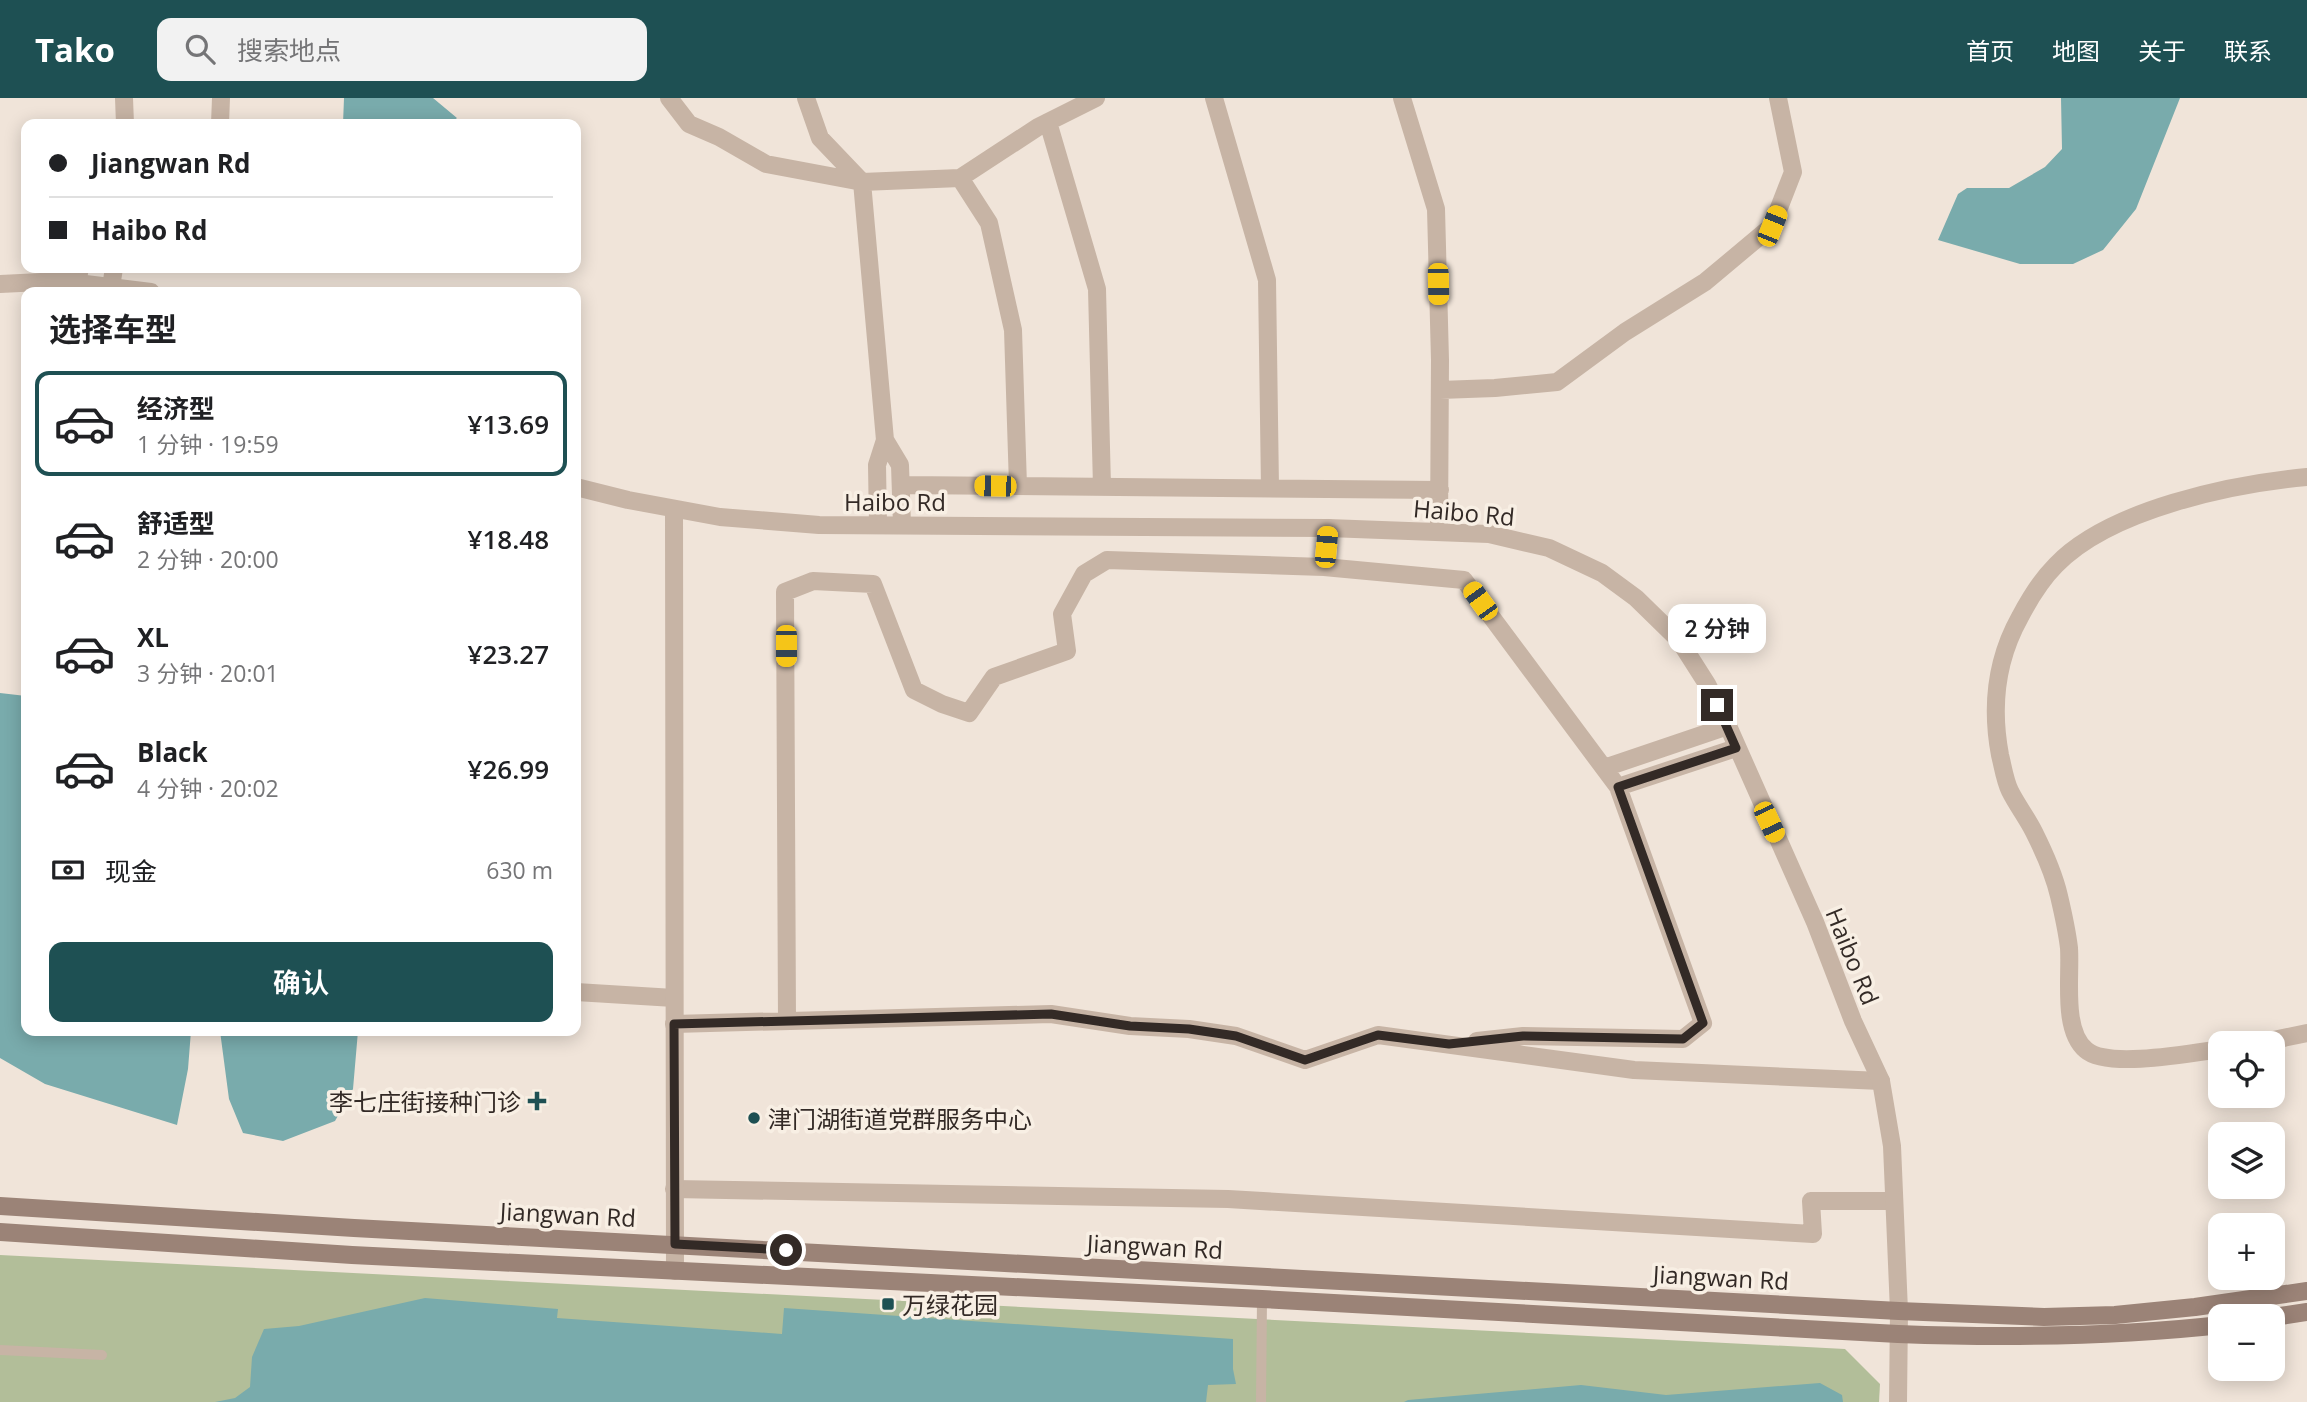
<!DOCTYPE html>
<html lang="zh">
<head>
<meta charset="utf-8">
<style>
	:root { --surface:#fff; --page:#f2f2f2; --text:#202124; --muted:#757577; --line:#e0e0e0; --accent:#1e5053 }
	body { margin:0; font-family:"Open Sans","Noto Sans SC",sans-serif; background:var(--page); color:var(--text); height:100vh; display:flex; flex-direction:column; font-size:26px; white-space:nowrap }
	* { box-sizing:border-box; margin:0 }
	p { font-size:23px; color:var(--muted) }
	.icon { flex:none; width:38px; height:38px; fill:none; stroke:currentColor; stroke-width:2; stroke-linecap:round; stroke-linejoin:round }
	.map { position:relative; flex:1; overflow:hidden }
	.drawer { position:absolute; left:21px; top:189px; width:560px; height:749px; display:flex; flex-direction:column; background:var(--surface); border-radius:14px; box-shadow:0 4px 18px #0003 }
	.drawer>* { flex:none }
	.banner { position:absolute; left:21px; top:21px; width:560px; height:154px; border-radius:14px; box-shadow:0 4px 18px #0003; display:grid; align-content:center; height:154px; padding:0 28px; background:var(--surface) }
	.controls { position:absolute; left:2208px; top:933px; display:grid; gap:14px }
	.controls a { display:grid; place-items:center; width:77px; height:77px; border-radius:14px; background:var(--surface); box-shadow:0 4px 18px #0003; font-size:35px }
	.end { position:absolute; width:32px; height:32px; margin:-16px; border:9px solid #332a26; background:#fff; box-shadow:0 0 0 4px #fff }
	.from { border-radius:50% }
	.bubble { position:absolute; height:49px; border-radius:14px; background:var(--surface); box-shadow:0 4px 18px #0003; font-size:23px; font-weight:600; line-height:49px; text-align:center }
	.car { position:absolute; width:21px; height:42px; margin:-21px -10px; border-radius:9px; box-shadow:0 0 5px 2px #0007; background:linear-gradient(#f5c518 24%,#345 0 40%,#f5c518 0 76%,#345 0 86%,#f5c518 0) }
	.banner b { display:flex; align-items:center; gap:24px; height:66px; font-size:26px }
	.banner b+b { border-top:2px solid var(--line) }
	.banner i { width:18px; height:18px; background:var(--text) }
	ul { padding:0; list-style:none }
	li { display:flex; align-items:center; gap:21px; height:105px; margin:0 14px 10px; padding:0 14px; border:4px solid transparent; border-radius:14px }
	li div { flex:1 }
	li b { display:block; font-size:26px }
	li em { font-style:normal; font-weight:600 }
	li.active { border-color:var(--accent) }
	li>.icon { width:63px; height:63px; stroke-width:1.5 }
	h2 { padding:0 28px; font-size:32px; line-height:84px }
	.pay { display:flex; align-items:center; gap:18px; height:77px; padding:0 28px; font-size:26px }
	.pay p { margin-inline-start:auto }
	.primary-button { display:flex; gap:14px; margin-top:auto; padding:14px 28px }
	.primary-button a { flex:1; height:80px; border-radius:14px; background:var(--accent); color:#fff; font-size:28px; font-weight:600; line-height:80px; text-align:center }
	header { display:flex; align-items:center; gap:42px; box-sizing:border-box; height:98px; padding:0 35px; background:var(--accent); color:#fff }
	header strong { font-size:33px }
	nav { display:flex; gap:38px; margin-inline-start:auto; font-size:24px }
	.search { width:490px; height:63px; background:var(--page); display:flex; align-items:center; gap:18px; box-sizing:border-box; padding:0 24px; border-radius:14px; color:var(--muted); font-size:26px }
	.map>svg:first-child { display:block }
	.green { fill:#b2be99 }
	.water { fill:#79abac }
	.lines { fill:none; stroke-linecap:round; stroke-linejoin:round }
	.service { stroke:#c7b4a5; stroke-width:10 }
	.minor { stroke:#c7b4a5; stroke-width:18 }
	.tertiary { stroke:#c7b4a5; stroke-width:18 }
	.secondary { stroke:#9b8377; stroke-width:18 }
	.route { stroke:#332a26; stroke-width:9 }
	.poi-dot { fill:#1e5053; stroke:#f8efe4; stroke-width:2.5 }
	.labels { text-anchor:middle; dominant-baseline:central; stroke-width:7; stroke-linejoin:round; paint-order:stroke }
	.street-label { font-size:24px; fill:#332a26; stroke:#f8efe4 }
	.poi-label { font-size:24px; fill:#332a26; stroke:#f8efe4; text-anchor:start }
</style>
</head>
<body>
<header>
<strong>Tako</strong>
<div class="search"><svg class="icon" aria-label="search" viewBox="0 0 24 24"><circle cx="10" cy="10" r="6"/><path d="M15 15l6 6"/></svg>搜索地点</div>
<nav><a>首页</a><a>地图</a><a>关于</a><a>联系</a></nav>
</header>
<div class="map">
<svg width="2307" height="1304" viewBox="0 0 2307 1304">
	<rect width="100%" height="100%" fill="#f0e4d9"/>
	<!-- green -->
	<path class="green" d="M0,1157L1845,1251L1880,1286L1879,1304H0Z"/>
	<!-- water -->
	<path class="water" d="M344,0H433L457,20L450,26H343Z
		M2061,0H2180L2136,111L2103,152L2073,166H2020L1938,142L1958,96L1967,90H2009L2045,69L2062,51Z
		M0,595L26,598V933H191L188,971L177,1027L45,986L0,960Z
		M220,933H358L353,991L335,1023L283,1043L243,1035L229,1001Z
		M425,1200L558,1211L557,1220L782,1236L784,1210L1233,1241V1271L1236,1286L1208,1287L1206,1304H215L235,1300L250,1289L252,1259L264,1231L299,1228Z
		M1820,1285L1842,1297L1843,1304H1404L1408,1302L1581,1287L1666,1297Z"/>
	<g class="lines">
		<!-- service -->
		<path class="service" d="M0,1252L102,1257
			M1261,1304L1262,1201"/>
		<!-- minor -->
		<path class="minor" d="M124,0L125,26
			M669,0L689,26L719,39L766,66L862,84
			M806,0L820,40L862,84
			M1214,0L1267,182L1270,390
			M1402,0L1436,111L1440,262L1439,434
			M1048,24L1097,191L1102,389
			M220,26L221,0
			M960,80L989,125L1013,232L1018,388
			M77,185L80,170
			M111,189L114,170
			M1440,292L1495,290L1557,284L1625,234L1705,184L1772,128L1793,74L1778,0
			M885,342L900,367L902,427
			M901,387L1440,392
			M878,427L877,367L885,342L862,84L960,80L1038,29L1096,0
			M1328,430L1324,469L1464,482L1618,689L1736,650
			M1604,670L1728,628
			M576,894L674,900
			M787,923L785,494L813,483L873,486L914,592L942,606L969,615L994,579L1067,553L1062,516L1084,476L1107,462L1324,469
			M674,926L1051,916L1130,928L1189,931L1236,938L1305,962L1378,937L1634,972L1881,983
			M1477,943L1523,938L1683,941L1703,925L1618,689
			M2259,945L2307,935
			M2221,951C2192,955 2107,971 2086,952C2062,932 2071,879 2069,850C2067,833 2063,815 2059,798C2054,776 2044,754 2034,734C2027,720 2017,707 2010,693C2005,683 2003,669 2000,657C1991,609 1996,562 2020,519C2030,500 2041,482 2056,467C2110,411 2232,386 2307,379
			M674,1091L1228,1101L1813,1136L1811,1103H1894"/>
		<!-- tertiary -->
		<path class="tertiary" d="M0,186L61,183L151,194
			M576,389L628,402L720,419L819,427L1328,430L1489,436L1549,450L1602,475L1636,500L1679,542L1707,586L1728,628L1815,824L1853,923L1881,983L1892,1048L1899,1213L1898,1304
			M674,411L675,1173"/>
		<!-- secondary -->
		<path class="secondary" d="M0,1108L354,1130L1899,1213L2044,1219L2115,1217L2195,1209L2307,1193
			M0,1134L352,1157L1262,1201L1898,1236C2006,1240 2113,1239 2221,1227
			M2273,1219L2307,1214"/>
	</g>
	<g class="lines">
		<!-- route -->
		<path class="route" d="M786,1152L675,1146L674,926L1051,916L1130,928L1189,931L1236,938L1305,962L1378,937L1449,946L1523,938L1683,941L1703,925L1618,689L1736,650L1717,607"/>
	</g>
	<!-- markers -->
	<g class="poi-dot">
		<path d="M533.5 992.5h7v7h7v7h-7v7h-7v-7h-7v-7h7z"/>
		<circle cx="754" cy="1020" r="7"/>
		<rect x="881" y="1199" width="14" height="14" rx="3.5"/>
	</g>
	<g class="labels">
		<!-- street labels -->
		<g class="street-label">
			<text x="895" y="403">Haibo Rd</text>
			<text transform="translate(1464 414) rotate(5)">Haibo Rd</text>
			<text transform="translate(1853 858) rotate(68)">Haibo Rd</text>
			<text transform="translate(568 1116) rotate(3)">Jiangwan Rd</text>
			<text transform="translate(1155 1148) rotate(3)">Jiangwan Rd</text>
			<text transform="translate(1721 1179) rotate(3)">Jiangwan Rd</text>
		</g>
		<!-- poi labels -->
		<g class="poi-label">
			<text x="521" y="1003" text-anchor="end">李七庄街接种门诊</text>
			<text x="768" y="1020">津门湖街道党群服务中心</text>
			<text x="902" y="1206">万绿花园</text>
		</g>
	</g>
</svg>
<div class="controls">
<a><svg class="icon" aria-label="locate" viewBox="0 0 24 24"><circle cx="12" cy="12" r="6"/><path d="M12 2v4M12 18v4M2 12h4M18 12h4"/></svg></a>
<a><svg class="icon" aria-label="layers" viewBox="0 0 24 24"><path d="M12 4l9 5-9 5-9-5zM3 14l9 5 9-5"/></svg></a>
<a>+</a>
<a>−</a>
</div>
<i class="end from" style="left:786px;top:1152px"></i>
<i class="end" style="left:1717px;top:607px"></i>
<div class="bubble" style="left:1668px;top:506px;width:98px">2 分钟</div>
<i class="car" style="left:1772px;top:128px;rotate:22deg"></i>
<i class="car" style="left:1438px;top:186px;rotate:179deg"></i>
<i class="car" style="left:995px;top:388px;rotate:271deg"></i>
<i class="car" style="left:1326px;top:449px;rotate:5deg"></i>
<i class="car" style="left:1480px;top:503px;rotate:324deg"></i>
<i class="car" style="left:786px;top:548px;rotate:180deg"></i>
<i class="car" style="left:1769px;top:724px;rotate:155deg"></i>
<div class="banner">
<b><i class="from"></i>Jiangwan Rd</b>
<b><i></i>Haibo Rd</b>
</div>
<section class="drawer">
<h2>选择车型</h2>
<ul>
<li class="active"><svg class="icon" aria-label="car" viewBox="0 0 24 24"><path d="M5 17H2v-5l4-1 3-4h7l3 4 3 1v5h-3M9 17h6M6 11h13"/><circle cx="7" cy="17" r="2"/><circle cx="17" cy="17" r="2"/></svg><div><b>经济型</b><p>1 分钟 · 19:59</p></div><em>¥13.69</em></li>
<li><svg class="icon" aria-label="car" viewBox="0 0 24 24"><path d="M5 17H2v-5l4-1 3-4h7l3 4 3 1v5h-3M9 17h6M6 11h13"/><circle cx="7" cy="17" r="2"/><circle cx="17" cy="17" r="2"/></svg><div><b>舒适型</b><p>2 分钟 · 20:00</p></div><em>¥18.48</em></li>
<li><svg class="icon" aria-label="car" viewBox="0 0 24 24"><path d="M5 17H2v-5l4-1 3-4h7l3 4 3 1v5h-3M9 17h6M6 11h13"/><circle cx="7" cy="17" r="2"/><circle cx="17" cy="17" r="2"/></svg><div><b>XL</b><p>3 分钟 · 20:01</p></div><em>¥23.27</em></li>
<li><svg class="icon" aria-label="car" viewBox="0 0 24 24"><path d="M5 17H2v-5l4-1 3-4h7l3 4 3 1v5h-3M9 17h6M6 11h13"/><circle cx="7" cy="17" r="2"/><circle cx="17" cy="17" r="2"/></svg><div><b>Black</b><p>4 分钟 · 20:02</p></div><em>¥26.99</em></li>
</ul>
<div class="pay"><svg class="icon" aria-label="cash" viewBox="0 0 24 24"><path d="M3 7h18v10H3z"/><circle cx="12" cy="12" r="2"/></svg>现金<p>630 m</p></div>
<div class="primary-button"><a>确认</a></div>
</section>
</div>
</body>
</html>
